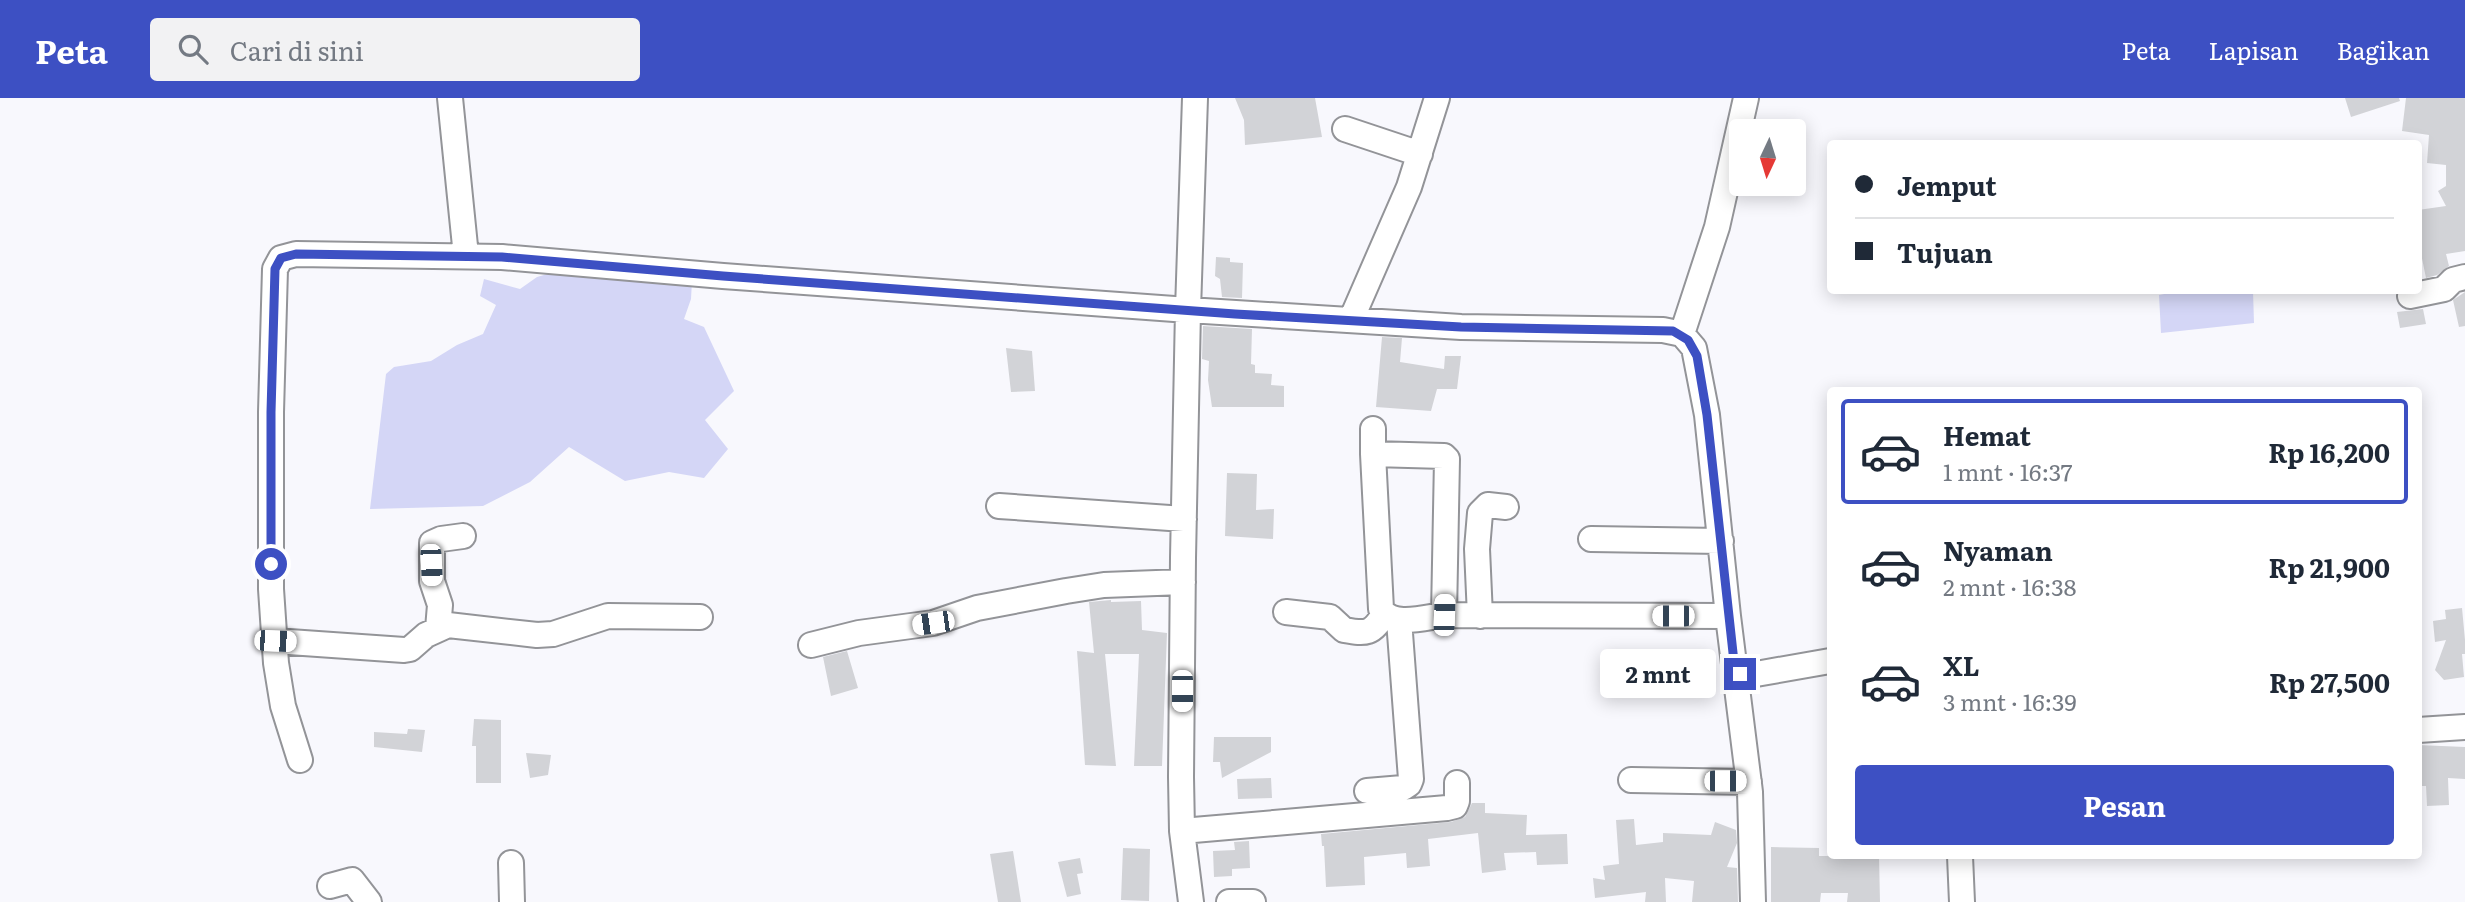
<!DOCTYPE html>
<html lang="id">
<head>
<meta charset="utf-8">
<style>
	:root { --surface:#fff; --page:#f2f2f3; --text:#1f2937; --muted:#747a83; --line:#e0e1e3; --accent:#3d50c3 }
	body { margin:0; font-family:Literata,serif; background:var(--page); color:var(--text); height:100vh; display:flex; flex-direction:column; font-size:26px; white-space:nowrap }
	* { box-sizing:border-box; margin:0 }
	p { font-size:23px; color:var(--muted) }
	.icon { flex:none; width:38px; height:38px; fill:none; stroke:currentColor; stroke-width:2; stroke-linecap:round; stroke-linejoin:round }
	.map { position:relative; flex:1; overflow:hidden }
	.drawer { position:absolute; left:1827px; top:289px; width:595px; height:472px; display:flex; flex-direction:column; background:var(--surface); border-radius:7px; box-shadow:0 4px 18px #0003 }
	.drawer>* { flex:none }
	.guide { position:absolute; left:1827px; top:42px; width:595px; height:154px; border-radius:7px; box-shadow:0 4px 18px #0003; display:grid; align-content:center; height:154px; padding:0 28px; background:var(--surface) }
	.needle { width:46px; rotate:184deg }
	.tools { position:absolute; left:1729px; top:21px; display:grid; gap:14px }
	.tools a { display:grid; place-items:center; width:77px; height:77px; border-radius:7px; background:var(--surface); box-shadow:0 4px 18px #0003; font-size:35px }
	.end { position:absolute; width:32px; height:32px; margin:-16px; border:9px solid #3d50c3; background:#fff; box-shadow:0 0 0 4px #fff }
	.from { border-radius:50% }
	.bubble { position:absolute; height:49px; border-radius:7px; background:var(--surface); box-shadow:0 4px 18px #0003; font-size:23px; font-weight:700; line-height:49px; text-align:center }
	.car { position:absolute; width:21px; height:42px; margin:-21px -10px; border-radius:9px; box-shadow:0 0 5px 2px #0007; background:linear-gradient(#fff 24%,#345 0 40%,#fff 0 76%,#345 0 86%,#fff 0) }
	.guide b { display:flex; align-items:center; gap:24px; height:66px; font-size:26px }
	.guide b+b { border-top:2px solid var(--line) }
	.guide i { width:18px; height:18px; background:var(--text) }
	ul { padding:12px 0 0; list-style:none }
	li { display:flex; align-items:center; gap:21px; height:105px; margin:0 14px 10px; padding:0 14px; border:4px solid transparent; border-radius:7px }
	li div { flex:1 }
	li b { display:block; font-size:26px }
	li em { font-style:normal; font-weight:700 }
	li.current { border-color:var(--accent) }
	li>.icon { width:63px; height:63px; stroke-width:1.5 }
	.cta { display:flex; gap:14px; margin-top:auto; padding:14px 28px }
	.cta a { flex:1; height:80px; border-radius:7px; background:var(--accent); color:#fff; font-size:28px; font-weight:700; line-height:80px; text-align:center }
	header { display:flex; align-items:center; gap:42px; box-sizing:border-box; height:98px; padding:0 35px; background:var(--accent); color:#fff }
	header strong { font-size:33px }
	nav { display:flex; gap:38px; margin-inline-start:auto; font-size:24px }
	.search { width:490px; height:63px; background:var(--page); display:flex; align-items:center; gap:18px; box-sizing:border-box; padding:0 24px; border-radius:7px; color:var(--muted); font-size:26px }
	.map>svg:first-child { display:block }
	.green { fill:#d4d6f6 }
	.building { fill:#d2d3d7 }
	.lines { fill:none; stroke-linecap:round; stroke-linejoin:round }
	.minor-casing { stroke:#939498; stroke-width:28 }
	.minor { stroke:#fff; stroke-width:24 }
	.route { stroke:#3d50c3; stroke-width:9 }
</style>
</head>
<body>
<header>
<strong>Peta</strong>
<div class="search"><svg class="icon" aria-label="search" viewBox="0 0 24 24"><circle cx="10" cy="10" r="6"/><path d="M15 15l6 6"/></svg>Cari di sini</div>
<nav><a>Peta</a><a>Lapisan</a><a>Bagikan</a></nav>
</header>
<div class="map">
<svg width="2465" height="804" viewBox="0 0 2465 804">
	<rect width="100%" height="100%" fill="#f8f8fd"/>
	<!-- green -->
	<path class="green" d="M558,173L692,183L691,201L684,221L704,229L734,293L705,322L728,351L704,380L669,374L625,383L569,349L530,384L483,408L370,411L386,276L394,269L431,263L457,247L483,236L496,207L480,198L484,181L520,191L537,179Z
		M2186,192L2253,193L2254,225L2161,235L2159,197Z"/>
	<!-- building -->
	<path class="building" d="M1235,0H1315L1322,39L1245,47L1244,22Z
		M2345,0H2399L2400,3L2351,19Z
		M2406,0H2465V153L2446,156L2449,168L2437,177L2426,180L2418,141V112L2446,108L2438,93L2446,88V67L2427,65L2429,37L2402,33Z
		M1216,159L1230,160V164L1243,165L1242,200L1222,199L1220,181L1215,178Z
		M2465,194V228L2459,229L2453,202Z
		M2423,211L2426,226L2400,230L2397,214Z
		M1203,228L1252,231L1251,266L1255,267V275L1272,276L1271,287L1284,288V309H1212L1208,282L1209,263L1202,261Z
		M1382,239L1402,240L1400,264L1444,271L1445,258H1461L1457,291H1437L1431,313L1376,309Z
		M1006,250L1032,253L1035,293L1011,294Z
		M1227,375L1257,376L1256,412L1274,411L1273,441L1225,438Z
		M1111,502V504L1141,503L1142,532L1167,535L1162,668H1134L1139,556H1105L1116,668L1085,667L1077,553L1094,555L1089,504Z
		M2462,510L2465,542V556H2462L2464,579L2444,582L2435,572L2446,542L2435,544L2433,523L2446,521L2445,512Z
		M847,553L858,590L831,598L823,559Z
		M474,621L501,622V685H476V648H472Z
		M408,631L425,632L422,654L374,649V634L407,636Z
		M1214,639H1271V654L1222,680L1220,664H1213Z
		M2418,647L2465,649V681L2448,680L2449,707L2427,708L2426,688H2418Z
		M526,655L551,657L548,677L530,680Z
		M1271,680L1272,700L1238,701L1237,681Z
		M1472,705H1485V715L1527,717L1526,737L1567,736L1568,766L1537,767L1536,754L1504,755L1506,772L1482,775L1478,735L1428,741L1430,768L1407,770L1406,755L1364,759L1365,787L1326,789L1324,748H1322L1321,736L1451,724L1465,719Z
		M1634,721L1636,747L1663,744V735L1711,737L1715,724L1736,732L1737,745L1727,769L1737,770L1738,804H1692L1694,783L1665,780L1666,804H1645L1646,794L1595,800L1593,780L1605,782L1603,768L1619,766L1616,722Z
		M1249,743L1250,770L1232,771V778L1214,779L1213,753L1235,752L1234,744Z
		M1771,749L1819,750V758H1879L1880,804H1847L1848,795H1821L1820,804H1771Z
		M1123,750L1150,751L1149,803L1121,802Z
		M1013,753L1021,804H998L990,756Z
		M1080,760L1083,775L1077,776L1081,796L1067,799L1058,764Z"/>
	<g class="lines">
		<defs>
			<path id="minor" d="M450,0L466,158
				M1195,0L1188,212L1461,229L1663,232L1682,236L1694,250L1707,317L1728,518L1750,694L1753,804
				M1345,31L1420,56
				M2410,198L2444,191L2453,182L2465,179
				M1351,222L1409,89L1437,0
				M1682,236L1717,129L1746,0
				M1373,331V356
				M999,408L1184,421
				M1591,441L1721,443
				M1286,514L1330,519L1344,532C1367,536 1372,536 1384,516
				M1444,517L1447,361L1444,358L1373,356L1381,511C1392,530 1426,519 1444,517L1728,518
				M1480,518L1477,451L1480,415L1488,407L1506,409
				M438,531L440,507L432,483V445L441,441L463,438
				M275,543L404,552L410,551L426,537L448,527L537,537L553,536L608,518L700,519
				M811,547L859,535L933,525L977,510L1066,493L1104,487L1183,484
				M1735,573L1746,577L1756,576L1830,563
				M2418,632L2465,629
				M300,662L283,608L276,565L271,491V314L275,171L281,160L296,156L502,159L723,178L1188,212L1183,460L1181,679L1182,733L1191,804
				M1631,682L1749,684
				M1367,693L1403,690L1409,686L1411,681L1399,522
				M1182,733L1447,710L1455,708L1457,703V685
				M1960,758L1962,804
				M511,765L512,804
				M330,788L352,782L369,804
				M1229,804H1253"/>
		</defs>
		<!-- minor casing -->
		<use href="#minor" class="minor-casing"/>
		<!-- minor -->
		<use href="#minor" class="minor"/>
	</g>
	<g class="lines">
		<!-- route -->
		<path class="route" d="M271,466V314L275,171L281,160L296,156L502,159L723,178L1235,216L1461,229L1673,233L1688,242L1697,258L1707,317L1735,573L1740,576"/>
	</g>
</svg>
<div class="tools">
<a><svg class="needle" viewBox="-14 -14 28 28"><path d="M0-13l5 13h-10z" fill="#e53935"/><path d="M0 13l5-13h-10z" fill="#747a83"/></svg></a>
</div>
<i class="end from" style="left:271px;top:466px"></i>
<i class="end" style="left:1740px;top:576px"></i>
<div class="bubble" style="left:1600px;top:551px;width:116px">2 mnt</div>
<i class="car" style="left:431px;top:467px;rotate:177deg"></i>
<i class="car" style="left:1444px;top:517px;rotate:2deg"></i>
<i class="car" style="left:1673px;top:518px;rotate:270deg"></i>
<i class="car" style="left:933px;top:525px;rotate:262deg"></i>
<i class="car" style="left:275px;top:543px;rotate:92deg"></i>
<i class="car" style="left:1182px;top:593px;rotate:180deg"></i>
<i class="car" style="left:1725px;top:683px;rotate:90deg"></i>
<div class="guide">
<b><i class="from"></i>Jemput</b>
<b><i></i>Tujuan</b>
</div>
<section class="drawer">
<ul>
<li class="current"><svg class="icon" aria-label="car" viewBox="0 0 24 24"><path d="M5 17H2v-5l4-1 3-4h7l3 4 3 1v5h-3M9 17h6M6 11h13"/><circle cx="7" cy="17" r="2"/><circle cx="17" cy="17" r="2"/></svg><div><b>Hemat</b><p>1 mnt · 16:37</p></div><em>Rp 16,200</em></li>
<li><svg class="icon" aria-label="car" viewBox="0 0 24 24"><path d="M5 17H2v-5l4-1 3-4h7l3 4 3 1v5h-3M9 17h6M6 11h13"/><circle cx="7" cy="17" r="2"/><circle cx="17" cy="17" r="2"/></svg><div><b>Nyaman</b><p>2 mnt · 16:38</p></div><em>Rp 21,900</em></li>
<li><svg class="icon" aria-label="car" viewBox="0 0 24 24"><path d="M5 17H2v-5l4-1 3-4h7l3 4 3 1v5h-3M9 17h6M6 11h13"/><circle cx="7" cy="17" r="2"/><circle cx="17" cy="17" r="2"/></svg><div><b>XL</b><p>3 mnt · 16:39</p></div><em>Rp 27,500</em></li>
</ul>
<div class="cta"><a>Pesan</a></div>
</section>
</div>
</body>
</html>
